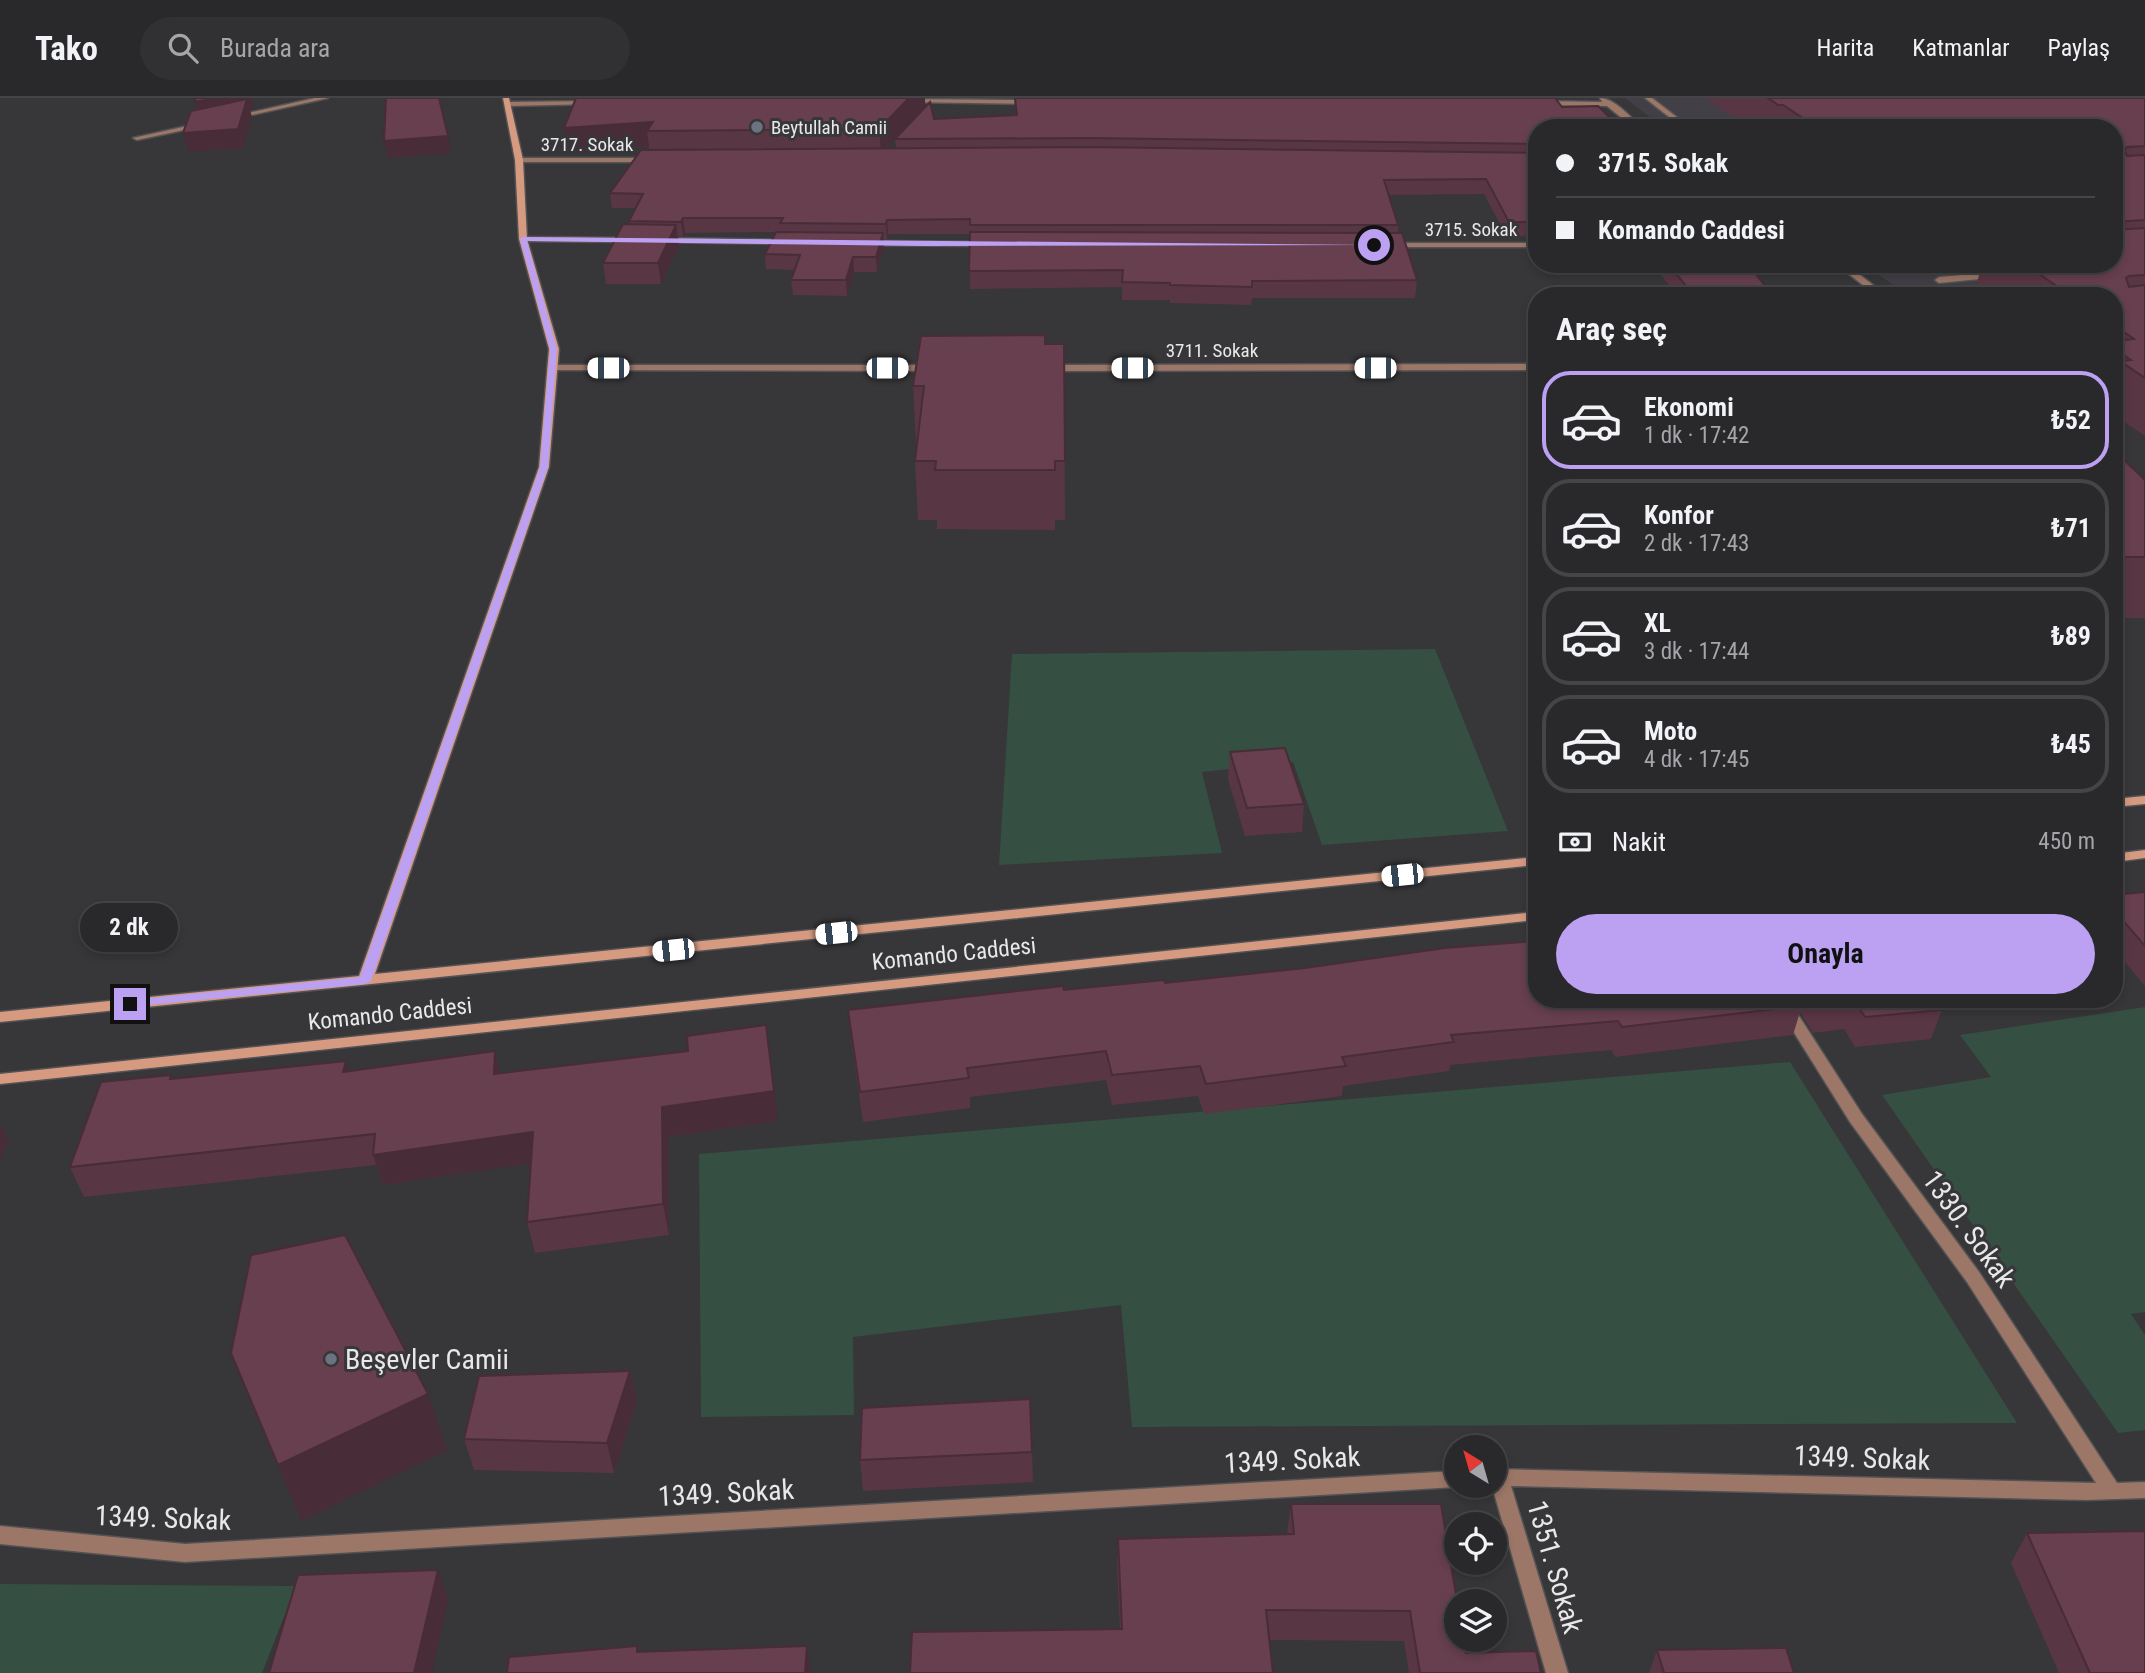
<!DOCTYPE html>
<html lang="tr">
<head>
<meta charset="utf-8">
<style>
	:root { --surface:#29282b; --page:#313033; --text:#f1f3f6; --muted:#a5a6a9; --line:#454447; --accent:#bca0f2 }
	body { margin:0; font-family:"Roboto Condensed",sans-serif; background:var(--page); color:var(--text); height:100vh; display:flex; flex-direction:column; font-size:26px; white-space:nowrap }
	* { box-sizing:border-box; margin:0 }
	p { font-size:23px; color:var(--muted) }
	.icon { flex:none; width:38px; height:38px; fill:none; stroke:currentColor; stroke-width:2; stroke-linecap:round; stroke-linejoin:round }
	.map { position:relative; flex:1; overflow:hidden }
	.panel { position:absolute; left:1528px; top:189px; width:595px; height:721px; display:flex; flex-direction:column; background:var(--surface); border-radius:28px; box-shadow:0 4px 10px #0003,0 0 0 2px var(--line) }
	.panel>* { flex:none }
	.banner { position:absolute; left:1528px; top:21px; width:595px; height:154px; border-radius:28px; box-shadow:0 4px 10px #0003,0 0 0 2px var(--line); display:grid; align-content:center; height:154px; padding:0 28px; background:var(--surface) }
	.needle { width:46px; rotate:323deg }
	.buttons { position:absolute; left:1444px; top:1337px; display:grid; gap:14px }
	.buttons a { display:grid; place-items:center; width:63px; height:63px; border-radius:50%; background:var(--surface); box-shadow:0 4px 10px #0003,0 0 0 2px var(--line); font-size:35px }
	.end { position:absolute; width:32px; height:32px; margin:-16px; border:9px solid #bca0f2; background:#111; box-shadow:0 0 0 4px #111 }
	.from { border-radius:50% }
	.bubble { position:absolute; height:49px; border-radius:24px; background:var(--surface); box-shadow:0 4px 10px #0003,0 0 0 2px var(--line); font-size:23px; font-weight:700; line-height:49px; text-align:center }
	.car { position:absolute; width:21px; height:42px; margin:-21px -10px; border-radius:9px; box-shadow:0 0 5px 2px #0007; background:linear-gradient(#fff 24%,#345 0 40%,#fff 0 76%,#345 0 86%,#fff 0) }
	.banner b { display:flex; align-items:center; gap:24px; height:66px; font-size:26px }
	.banner b+b { border-top:2px solid var(--line) }
	.banner i { width:18px; height:18px; background:var(--text) }
	ul { padding:0; list-style:none }
	li { display:flex; align-items:center; gap:21px; height:98px; margin:0 14px 10px; padding:0 14px; border:4px solid var(--line); border-radius:28px }
	li div { flex:1 }
	li b { display:block; font-size:26px }
	li em { font-style:normal; font-weight:700 }
	li.current { border-color:var(--accent) }
	li>.icon { width:63px; height:63px; stroke-width:1.5 }
	h2 { padding:0 28px; font-size:32px; line-height:84px }
	.pay { display:flex; align-items:center; gap:18px; height:77px; padding:0 28px; font-size:26px }
	.pay p { margin-inline-start:auto }
	.primary-button { display:flex; gap:14px; margin-top:auto; padding:14px 28px }
	.primary-button a { flex:1; height:80px; border-radius:42px; background:var(--accent); color:#111; font-size:28px; font-weight:700; line-height:80px; text-align:center }
	header { display:flex; align-items:center; gap:42px; box-sizing:border-box; height:98px; padding:0 35px; background:var(--surface); border-bottom:2px solid var(--line) }
	header strong { font-size:33px }
	nav { display:flex; gap:38px; margin-inline-start:auto; font-size:24px }
	.search { width:490px; height:63px; background:var(--page); display:flex; align-items:center; gap:18px; box-sizing:border-box; padding:0 24px; border-radius:38px; color:var(--muted); font-size:26px }
	.map>svg:first-child { display:block }
	.built { fill:#423f47 }
	.green { fill:#354f43 }
	.lines { fill:none; stroke-linecap:round; stroke-linejoin:round }
	.lane-casing { stroke:#535255; stroke-width:3 }
	.street-casing { stroke:#535255; stroke-width:3 }
	.secondary-casing { stroke:#535255; stroke-width:3 }
	.lane { fill:#9c7767; fill-rule:evenodd }
	.street { fill:#9c7767; fill-rule:evenodd }
	.secondary { fill:#d59a80; fill-rule:evenodd }
	.wall { fill:#593643 }
	.shaded-wall { fill:#482c37 }
	.building { fill:#673f4e; stroke:#482c37; stroke-width:2 }
	.route { fill:#bca0f2 }
	.worship-dot { fill:#6b7280; stroke:#373639; stroke-width:2.5 }
	.labels { text-anchor:middle; dominant-baseline:central; stroke-width:6; stroke-linejoin:round; paint-order:stroke }
	.far-poi-label { font-size:19px; fill:#e8e7e9; stroke:#373639; text-anchor:start }
	.far-street-label { font-size:19px; fill:#e8e7e9; stroke:#373639 }
	.street-label { font-size:23px; fill:#e8e7e9; stroke:#373639 }
	.near-street-label { font-size:28px; fill:#e8e7e9; stroke:#373639 }
	.near-poi-label { font-size:28px; fill:#e8e7e9; stroke:#373639; text-anchor:start }
</style>
</head>
<body>
<header>
<strong>Tako</strong>
<div class="search"><svg class="icon" aria-label="search" viewBox="0 0 24 24"><circle cx="10" cy="10" r="6"/><path d="M15 15l6 6"/></svg>Burada ara</div>
<nav><a>Harita</a><a>Katmanlar</a><a>Paylaş</a></nav>
</header>
<div class="map">
<svg width="2145" height="1575" viewBox="0 0 2145 1575">
	<rect width="100%" height="100%" fill="#373639"/>
	<!-- built -->
	<path class="built" d="M1625,0H2145L2114,198H1909L1863,166H2114V30H1664Z"/>
	<!-- green -->
	<path class="green" d="M1435,551L1508,733L1322,747L1293,664L1202,674L1222,755L999,767L1012,556Z
		M2145,909V1214L2131,1216L2145,1237V1332L2118,1335L1882,997L1991,979L1960,937Z
		M1790,964L2017,1325L1132,1329L1121,1207L853,1239L854,1317L701,1319L699,1056Z
		M0,1486L296,1488L262,1575H0Z"/>
	<g class="lines">
		<defs>
			<path id="lane" d="M1645,0H1652L1691,30H1683Z
				M1997,174L2001,177L2000,179L1939,185L1935,182L1939,179Z"/>
			<path id="street" d="M315,0H328L234,21L231,19Z
				M1600,0C1614,0 1632,20 1642,30H1634L1607,8L1541,7L1538,5L1541,3L1602,4Z
				M907,1L1031,2L1034,4L1031,6L905,4Z
				M593,3L595,6L508,8L505,6L508,4Z
				M201,25L203,28L137,42L133,40Z
				M519,60H653L657,62L653,64H516V60Z
				M523,139L632,140L636,142L632,144L520,143V139Z
				M659,140L790,142L794,144L790,146L656,144V140Z
				M866,143L989,144L993,146L989,148L863,147V143Z
				M1387,145H1536V149H1384V145Z
				M1836,166H1846L1887,198H1877Z
				M1536,266V272L1047,273L1042,270L1047,267Z
				M552,267H932L937,270L932,273L549,272L547,270Z
				M1773,901H1788L1862,1016L1979,1174L2117,1385L2145,1384V1400L2087,1402L1511,1388L1568,1575H1546L1492,1388H1494V1371L2096,1385L1967,1184L1850,1024Z
				M1456,1373V1388H1460L1456,1389L185,1464L0,1446V1428L185,1446Z"/>
			<path id="secondary" d="M503,0H509L523,62L527,141L559,251L549,369L375,876L1536,759V767L0,924V914L359,878L539,369L549,251L519,141L515,62Z
				M2145,698V706L2114,709V701Z
				M2145,752V760L2114,764V756Z
				M1536,814V822L0,986V976Z"/>
		</defs>
		<!-- lane casing -->
		<use href="#lane" class="lane-casing"/>
		<!-- street casing -->
		<use href="#street" class="street-casing"/>
		<!-- secondary casing -->
		<use href="#secondary" class="secondary-casing"/>
		<!-- lane -->
		<use href="#lane" class="lane"/>
		<!-- street -->
		<use href="#street" class="street"/>
		<!-- secondary -->
		<use href="#secondary" class="secondary"/>
	</g>
	<!-- wall -->
	<path class="wall" d="M1014,0H1555L1536,30V138L1507,139L1484,96L1388,97L1398,127V135L1417,182L1415,200H1252L1251,207L1170,205V202H1122V189L970,191V136H888L887,141H884V150L877,174H854L847,198L793,197L791,182L795,172L766,171L765,156L775,134L685,135L683,138H678L679,148L661,186H606L603,165L629,126V123L636,110H612L610,95L649,52V48L568,54L564,30L925,8L885,50H896L895,41L934,21L1016,17Z
		M1705,0H2145V338L2114,317V198H1995L1977,185L1980,173L1963,175L1951,166H2114V30H1749Z
		M1652,166H1748L1768,192L1767,198H1678Z
		M1045,246H1064L1065,422H1055V432L937,431V422H918L915,363L917,344H916L913,288Z
		M2114,361L2145,382V520H2114Z
		M1230,654L1304,706L1302,734L1245,738L1228,681Z
		M2145,794V888L2114,851V797Z
		M1165,885L1536,901H1934L1942,912L1931,941L1855,949L1844,931L1813,935L1800,914L1793,937L1615,959L1611,952L1450,967L1449,973L1343,988L1342,998L1204,1016L1198,998L1112,1007L1106,982L970,999V1010L863,1024L851,942L848,912L1064,892Z
		M495,953L500,975L778,1023L668,1039L669,1137L535,1155L527,1124L531,1065L383,1087L376,1067L84,1099L70,1069L349,973Z
		M630,1273L637,1303L614,1375L474,1372L464,1341Z
		M1032,1354L1033,1384L863,1393L860,1362Z
		M1291,1406L1466,1555L1541,1575H1409L1404,1543L1269,1542L1120,1531L1117,1471L1118,1441L1287,1436Z
		M2027,1435L2145,1575H2059L2011,1465Z
		M1657,1552L1794,1575H1649Z"/>
	<!-- shaded-wall -->
	<path class="shaded-wall" d="M215,0H251L254,11L250,12L252,19L243,50L188,54L183,35L200,23L195,4Z
		M909,0H925V8L881,54L879,31Z
		M653,24L647,33L649,48L568,54L564,30Z
		M448,38L451,55L388,60L384,43Z
		M683,120L685,135L683,138L681,124Z
		M887,122L888,136L887,141L886,126Z
		M676,127L679,148L661,186L658,165Z
		M883,135L884,150L877,174L876,159Z
		M853,159L854,174L847,198L846,182Z
		M766,927L778,1023L668,1039L669,1137L663,1106L662,1009Z
		M495,953L502,983L494,976Z
		M346,963L355,993L343,974Z
		M0,1025L9,1044L0,1061Z
		M533,1034L540,1064L383,1087L373,1057Z
		M630,1273L637,1303L614,1375L607,1345Z
		M428,1296L447,1352L301,1423L278,1367Z
		M438,1472L448,1502L432,1575H414Z
		M807,1548L812,1575H805Z"/>
	<!-- building -->
	<path class="building" d="M196,0H215L195,4Z
		M386,0H439L448,38L384,43Z
		M576,0H909L879,31L647,33L653,24L564,30Z
		M1015,0H1555L1562,9L1598,8L1620,30H1536V46L1089,40L895,41L930,4L934,21L1017,17Z
		M1768,0H2145V48L2127,49L2124,52L2127,58L2145,57V122L2114,124V30H1818L1783,7H1778Z
		M247,1L238,31L183,35L191,13Z
		M1089,49L1536,55V124H1509L1486,81L1384,82L1398,127H970V121L887,122L886,126L780,125L783,120H683L681,124L629,123L643,96L610,95L641,52Z
		M623,126L676,127L658,165H603Z
		M2145,130V177L2129,178L2126,180L2129,189L2145,187V280L2120,263L2131,262L2114,251V243L2134,241L2114,227V198H2071L2025,166H2114V132Z
		M776,134L883,135L876,159H853L846,182H791L800,157L765,156Z
		M970,134L1402,135L1417,182L1252,183V189L1170,187V185L1122,184L1123,172L969,173Z
		M1668,166H1748L1768,192L1691,194Z
		M1045,237V246H1064L1065,363H1055V372H935L936,363H915L924,288H913L921,238Z
		M2114,361H2123L2145,382V459H2114Z
		M1285,650L1304,706L1247,710L1230,654Z
		M2145,794V848L2114,812V797Z
		M1536,843V901H1797L1802,908L1622,929L1618,923L1451,937L1454,944L1342,959L1346,968L1206,986L1200,968L1112,977L1106,953L967,970L969,980L860,994L848,912L1063,888L1064,892L1164,882L1165,885L1305,870L1445,850Z
		M1819,901H1934L1942,912L1865,919L1854,902L1822,906Z
		M766,927L774,993L662,1009L663,1106L527,1124L533,1034L373,1057L375,1036L70,1069L101,984L171,977L170,981L346,963L343,974L495,953L494,976L688,953L687,938Z
		M345,1137L428,1296L278,1367L231,1255L251,1157Z
		M630,1273L607,1345L464,1341L479,1278Z
		M1030,1301L1032,1354L860,1362L862,1310Z
		M1291,1406H1441L1457,1503H1456V1542H1464L1466,1555L1536,1553L1541,1575H1420L1410,1513L1266,1512L1273,1575H910L912,1534L1122,1531L1118,1441L1294,1436Z
		M2145,1433V1575H2090L2027,1435Z
		M438,1472L414,1575H269L298,1477Z
		M637,1548V1554L807,1548L805,1575H507L509,1559Z
		M1786,1550L1794,1575H1664L1657,1552Z"/>
	<!-- route -->
	<path class="route" d="M523,139L1377,147L925,148L527,143L557,251L548,369L371,883L365,886L126,909V903L130,902L360,879L540,369L550,251L520,141Z"/>
	<!-- markers -->
	<g class="worship-dot">
		<circle cx="757" cy="29" r="7"/>
		<circle cx="331" cy="1261" r="7"/>
	</g>
	<g class="labels">
		<!-- far-poi labels -->
		<g class="far-poi-label">
			<text x="771" y="29">Beytullah Camii</text>
		</g>
		<!-- far-street labels -->
		<g class="far-street-label">
			<text x="587" y="46">3717. Sokak</text>
			<text x="1471" y="131">3715. Sokak</text>
			<text x="1212" y="252">3711. Sokak</text>
		</g>
		<!-- street labels -->
		<g class="street-label">
			<text transform="translate(954 856) rotate(-6)">Komando Caddesi</text>
			<text transform="translate(390 916) rotate(-6)">Komando Caddesi</text>
		</g>
		<!-- near-street labels -->
		<g class="near-street-label">
			<text transform="translate(1969 1131) rotate(54)">1330. Sokak</text>
			<text transform="translate(1862 1360) rotate(2)">1349. Sokak</text>
			<text transform="translate(1292 1362) rotate(-3)">1349. Sokak</text>
			<text transform="translate(726 1395) rotate(-3)">1349. Sokak</text>
			<text transform="translate(163 1420) rotate(2)">1349. Sokak</text>
			<text transform="translate(1555 1469) rotate(74)">1351. Sokak</text>
		</g>
		<!-- near-poi labels -->
		<g class="near-poi-label">
			<text x="345" y="1261">Beşevler Camii</text>
		</g>
	</g>
</svg>
<div class="buttons">
<a><svg class="needle" viewBox="-14 -14 28 28"><path d="M0-13l5 13h-10z" fill="#e53935"/><path d="M0 13l5-13h-10z" fill="#a5a6a9"/></svg></a>
<a><svg class="icon" aria-label="locate" viewBox="0 0 24 24"><circle cx="12" cy="12" r="6"/><path d="M12 2v4M12 18v4M2 12h4M18 12h4"/></svg></a>
<a><svg class="icon" aria-label="layers" viewBox="0 0 24 24"><path d="M12 4l9 5-9 5-9-5zM3 14l9 5 9-5"/></svg></a>
</div>
<i class="end from" style="left:1374px;top:147px"></i>
<i class="end" style="left:130px;top:906px"></i>
<div class="bubble" style="left:80px;top:805px;width:98px">2 dk</div>
<i class="car" style="left:608px;top:270px;rotate:270deg"></i>
<i class="car" style="left:887px;top:270px;rotate:90deg"></i>
<i class="car" style="left:1132px;top:270px;rotate:270deg"></i>
<i class="car" style="left:1375px;top:270px;rotate:270deg"></i>
<i class="car" style="left:1402px;top:777px;rotate:264deg"></i>
<i class="car" style="left:836px;top:835px;rotate:264deg"></i>
<i class="car" style="left:673px;top:852px;rotate:264deg"></i>
<div class="banner">
<b><i class="from"></i>3715. Sokak</b>
<b><i></i>Komando Caddesi</b>
</div>
<section class="panel">
<h2>Araç seç</h2>
<ul>
<li class="current"><svg class="icon" aria-label="car" viewBox="0 0 24 24"><path d="M5 17H2v-5l4-1 3-4h7l3 4 3 1v5h-3M9 17h6M6 11h13"/><circle cx="7" cy="17" r="2"/><circle cx="17" cy="17" r="2"/></svg><div><b>Ekonomi</b><p>1 dk · 17:42</p></div><em>₺52</em></li>
<li><svg class="icon" aria-label="car" viewBox="0 0 24 24"><path d="M5 17H2v-5l4-1 3-4h7l3 4 3 1v5h-3M9 17h6M6 11h13"/><circle cx="7" cy="17" r="2"/><circle cx="17" cy="17" r="2"/></svg><div><b>Konfor</b><p>2 dk · 17:43</p></div><em>₺71</em></li>
<li><svg class="icon" aria-label="car" viewBox="0 0 24 24"><path d="M5 17H2v-5l4-1 3-4h7l3 4 3 1v5h-3M9 17h6M6 11h13"/><circle cx="7" cy="17" r="2"/><circle cx="17" cy="17" r="2"/></svg><div><b>XL</b><p>3 dk · 17:44</p></div><em>₺89</em></li>
<li><svg class="icon" aria-label="car" viewBox="0 0 24 24"><path d="M5 17H2v-5l4-1 3-4h7l3 4 3 1v5h-3M9 17h6M6 11h13"/><circle cx="7" cy="17" r="2"/><circle cx="17" cy="17" r="2"/></svg><div><b>Moto</b><p>4 dk · 17:45</p></div><em>₺45</em></li>
</ul>
<div class="pay"><svg class="icon" aria-label="cash" viewBox="0 0 24 24"><path d="M3 7h18v10H3z"/><circle cx="12" cy="12" r="2"/></svg>Nakit<p>450 m</p></div>
<div class="primary-button"><a>Onayla</a></div>
</section>
</div>
</body>
</html>
